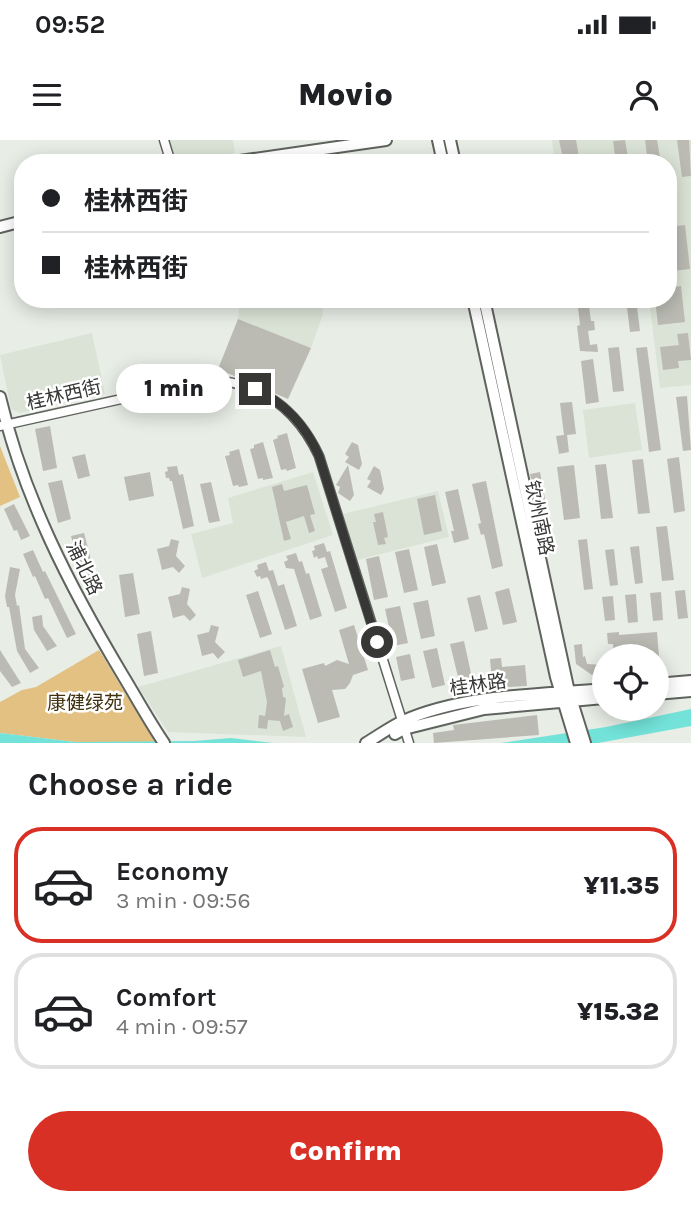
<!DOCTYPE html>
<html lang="en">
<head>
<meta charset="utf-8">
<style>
	:root { --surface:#fff; --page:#f2f2f2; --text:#202124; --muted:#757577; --line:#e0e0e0; --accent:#d93025 }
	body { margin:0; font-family:Karla,"Noto Sans SC",sans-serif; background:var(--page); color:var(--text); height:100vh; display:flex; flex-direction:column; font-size:26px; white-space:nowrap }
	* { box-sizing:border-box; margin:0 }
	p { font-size:23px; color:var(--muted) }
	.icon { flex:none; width:38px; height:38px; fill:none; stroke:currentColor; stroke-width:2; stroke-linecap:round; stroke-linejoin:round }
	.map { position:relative; height:603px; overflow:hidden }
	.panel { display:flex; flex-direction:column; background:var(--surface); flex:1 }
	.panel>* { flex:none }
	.guide { position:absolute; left:14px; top:14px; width:663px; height:154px; border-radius:28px; box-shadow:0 4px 18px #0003; display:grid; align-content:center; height:154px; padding:0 28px; background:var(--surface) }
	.fabs { position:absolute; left:592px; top:504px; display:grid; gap:14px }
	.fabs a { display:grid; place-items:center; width:77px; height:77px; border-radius:50%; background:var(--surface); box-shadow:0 4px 18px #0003; font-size:35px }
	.end { position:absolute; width:32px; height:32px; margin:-16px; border:9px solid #373836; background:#fff; box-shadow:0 0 0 4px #fff }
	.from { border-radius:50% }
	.bubble { position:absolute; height:49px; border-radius:24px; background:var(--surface); box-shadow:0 4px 18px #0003; font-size:23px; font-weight:800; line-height:49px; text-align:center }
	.guide b { display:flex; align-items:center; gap:24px; height:66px; font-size:26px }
	.guide b+b { border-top:2px solid var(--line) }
	.guide i { width:18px; height:18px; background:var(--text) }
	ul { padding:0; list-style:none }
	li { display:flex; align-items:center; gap:21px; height:116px; margin:0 14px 10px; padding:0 14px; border:4px solid var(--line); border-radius:28px }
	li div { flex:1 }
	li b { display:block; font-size:26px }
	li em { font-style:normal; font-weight:800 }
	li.selected { border-color:var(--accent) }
	li>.icon { width:63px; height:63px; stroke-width:1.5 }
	h2 { padding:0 28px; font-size:32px; line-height:84px }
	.cta { display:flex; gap:14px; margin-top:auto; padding:14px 28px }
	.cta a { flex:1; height:80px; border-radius:42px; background:var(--accent); color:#fff; font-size:28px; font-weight:800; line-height:80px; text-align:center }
	.status { display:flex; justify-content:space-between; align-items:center; height:49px; padding:0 35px; background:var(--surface); direction:ltr }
	.status svg { height:19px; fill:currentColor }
	header { display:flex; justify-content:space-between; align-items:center; height:91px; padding:0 28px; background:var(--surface); font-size:32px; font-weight:800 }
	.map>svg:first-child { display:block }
	.built { fill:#dbe3d6 }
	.green { fill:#e3c182 }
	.water { fill:#73e3d9 }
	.building { fill:#bbbbb4 }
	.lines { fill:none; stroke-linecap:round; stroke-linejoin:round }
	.street-casing { stroke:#5f635d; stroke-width:11 }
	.secondary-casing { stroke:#5f635d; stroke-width:14 }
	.street { stroke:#fff; stroke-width:8 }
	.secondary { stroke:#fff; stroke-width:10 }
	.route { stroke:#373836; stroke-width:9 }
	.labels { text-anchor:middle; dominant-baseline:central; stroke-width:5; stroke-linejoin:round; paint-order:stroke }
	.street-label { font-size:19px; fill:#373836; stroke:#fff }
	.park-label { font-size:19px; fill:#41310f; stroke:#fff }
</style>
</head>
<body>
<div class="status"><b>09:52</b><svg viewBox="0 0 49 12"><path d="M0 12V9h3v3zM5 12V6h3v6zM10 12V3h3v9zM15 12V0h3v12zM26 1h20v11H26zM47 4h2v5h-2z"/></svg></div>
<header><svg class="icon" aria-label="menu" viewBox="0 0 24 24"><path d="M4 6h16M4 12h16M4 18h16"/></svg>Movio<svg class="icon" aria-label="person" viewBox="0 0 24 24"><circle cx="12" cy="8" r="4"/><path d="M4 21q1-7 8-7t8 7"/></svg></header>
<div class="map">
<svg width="691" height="603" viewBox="0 0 691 603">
	<rect width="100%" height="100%" fill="#e8ede6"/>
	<!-- built -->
	<path class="built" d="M168,0H233L235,13L175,23Z
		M552,0H691V245L660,248L649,159H668V23H555Z
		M240,159H320L323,174L311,208L238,179Z
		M92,193L105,254L20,273L11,269L0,215Z
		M635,263L642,310L589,318L583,270Z
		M313,332L333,395L202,438L191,394L233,383L228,358Z
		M438,351L449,397L357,420L343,374Z
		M281,506L306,597L168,592L138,547Z"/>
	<!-- green -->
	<path class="green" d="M0,306L20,357L0,366Z
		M99,510L155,602H75L0,593V562L22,550L36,547Z"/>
	<!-- water -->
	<path class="water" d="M691,569V586L598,603H501L606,587Z
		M0,593L75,602L194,601L231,598L273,603H0Z"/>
	<!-- building -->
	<path class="building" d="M559,0H576L580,23H564Z
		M625,0L629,23H616L613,1Z
		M645,0H657L661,23H648Z
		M677,0H689L691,36L682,37Z
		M685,85L690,129L672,131L668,87Z
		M681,146L685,182L658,185L655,159H668V148Z
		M577,159H588L591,181H594L595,190L588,191L590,205L597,204L598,212L580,211L577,186L580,185Z
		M626,159H636L640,191L630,192Z
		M238,179L311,208L288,259L218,229Z
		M688,193L691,220L678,221L679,228L663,230L660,207L679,205L677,194Z
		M619,207L624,251L613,252L608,208Z
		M647,207L661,310L649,312L636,208Z
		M593,219L599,262L586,264L581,221Z
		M687,256L691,310L683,311L676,257Z
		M572,262L576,294L567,295L569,312L559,314L556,296L564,295L560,263Z
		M50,286L57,328L43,331L35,289Z
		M287,293L296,328L287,331L286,329L281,330L273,300L278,298L277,296Z
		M263,302L273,338L263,340V338L258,339L250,309L254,308V305Z
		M352,302L358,305L362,324L359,330L345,322L349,317L345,314Z
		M239,309L248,345L239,347L238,345L233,346L225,316L230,315L229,312Z
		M85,314L90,336L78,339L72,317Z
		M679,317L685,371L674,373L667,319Z
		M643,319L650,373L638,374L632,320Z
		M606,324L613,378L601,379L595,325Z
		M348,325L354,355L350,361L338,353L340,347L336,345Z
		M574,325L580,378L564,380L557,327Z
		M177,326L179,335L183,334L194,386L183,389L172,341H170L169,338H166L165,332L168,331L167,327Z
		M374,326L380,330L384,349L381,355L367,347L371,341L367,339Z
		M150,332L154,356L129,361L124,337Z
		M540,332L547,370L538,372L530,334Z
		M62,340L71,379L58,383L48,343Z
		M486,341L503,426L492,429L484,394L481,395L478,384L481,383L472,344Z
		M211,342L220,381L209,383L200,344Z
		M282,344L284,351L307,345L315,374L310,375L315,391L309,393L304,376L286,382L291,399L284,401L272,347Z
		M458,349L469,399L454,403L451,391H454L445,352Z
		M435,355L442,391L424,395L417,359Z
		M14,364L30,396L21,400L17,390L14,391L4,369Z
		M383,372L388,397L384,398L386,404L378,405L373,382H376L374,374Z
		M667,386L674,440L662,441L656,387Z
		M84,393L96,439L83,442L71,396Z
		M171,399L179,401L176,416L185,426L179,433L173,427L162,430L157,409L169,406Z
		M587,399L593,449L584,450L578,400Z
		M324,403L327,412L330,411L347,468L335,472L321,429L328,427L325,417L318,419L317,416L314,418L312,411L315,410L314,406Z
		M437,404L446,443L432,446L424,407Z
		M639,406L643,443L635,444L630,407Z
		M409,409L418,450L404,453L395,412Z
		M614,409L618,445L610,446L605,410Z
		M33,410L43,432L45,431L76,494L67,498L48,458L45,459L35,436L33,437L23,414Z
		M296,413L299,422L302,421L306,434L309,433L322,476L310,480L294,429L286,428L284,422L288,420L286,416Z
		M379,416L388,457L374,460L366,419Z
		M266,422L269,431L273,430L278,446L284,444L297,486L285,490L269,440L267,437L261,439L260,436L257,437L254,431L258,429L257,425Z
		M10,427L20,429L15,455L17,466L19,465L25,509L39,528L30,533L17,511L9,467H7L5,456Z
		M133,433L140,474L125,477L119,435Z
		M182,447L190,449L187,464L196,475L190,481L184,475L173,478L170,465L168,457L180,454Z
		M509,448L517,482L503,485L495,452Z
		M685,450L688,478L678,479L675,451Z
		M258,451L272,494L260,498L246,455Z
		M661,452L663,480L653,481L650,453Z
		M636,454L638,482L628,483L625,455Z
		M480,455L488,489L475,492L467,458Z
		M613,456L615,480L605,481L602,457Z
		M428,460L435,496L421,499L413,463Z
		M400,466L408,503L393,506L385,469Z
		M42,475L43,486L57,506L47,511L34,490L32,477Z
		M211,485L219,487L215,502L225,512L218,519L213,513L202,516L199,503L197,495L209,492Z
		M354,485L368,530L353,535L350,543L345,549L332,550L340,577L318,583L302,529L324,523L325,526L337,520L349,524L339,490Z
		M151,491L158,533L144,536L137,494Z
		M619,492V495L657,492L659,516H614L613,504H608L607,493Z
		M464,501L472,538L459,541L450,504Z
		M582,504L583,517L585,516L587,524L604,525V534L592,535L576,524L574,505Z
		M437,508L445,545L432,548L423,511Z
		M0,510L21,543L12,547L0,531Z
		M270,510L275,527L278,526L284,547L282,548L283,557L286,558L284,576L289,574L293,587L283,591L280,581L268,580L267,589L258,588L259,575L265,576L267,562L261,531L243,537L238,520Z
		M410,514L415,538L401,541L396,517Z
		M501,518L502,527L525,525L527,546L485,548L484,542L492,541L490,519Z
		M537,575L539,595L434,603L433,593L454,590L453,585Z"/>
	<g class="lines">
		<defs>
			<path id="street" d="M164,0L171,23
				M0,286L207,240C260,241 297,269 319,316L409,603"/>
			<path id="secondary" d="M438,0L443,23
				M450,0L455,23
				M226,23L386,0
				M0,87L23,81
				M473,159L556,537L576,603
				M484,159L569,552L585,603
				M0,257C23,356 70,447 122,534C136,557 149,581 164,603
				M656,544L691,541
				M656,554L691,551
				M395,594L404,589L484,569L604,558
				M366,603C378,596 390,587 403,581C464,554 538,555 604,549"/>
		</defs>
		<!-- street casing -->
		<use href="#street" class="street-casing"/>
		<!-- secondary casing -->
		<use href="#secondary" class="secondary-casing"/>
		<!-- street -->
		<use href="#street" class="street"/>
		<!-- secondary -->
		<use href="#secondary" class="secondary"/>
	</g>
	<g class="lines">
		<!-- route -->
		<path class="route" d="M255,249C286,264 305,285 319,316L377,502"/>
	</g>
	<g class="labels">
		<!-- street labels -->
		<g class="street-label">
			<text transform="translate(64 255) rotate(-13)">桂林西街</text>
			<text transform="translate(539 378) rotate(78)">钦州南路</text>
			<text transform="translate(84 428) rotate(64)">浦北路</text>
			<text transform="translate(478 545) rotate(-8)">桂林路</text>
		</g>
		<!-- park labels -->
		<g class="park-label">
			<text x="85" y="563">康健绿苑</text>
		</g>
	</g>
</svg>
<div class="fabs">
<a><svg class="icon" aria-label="locate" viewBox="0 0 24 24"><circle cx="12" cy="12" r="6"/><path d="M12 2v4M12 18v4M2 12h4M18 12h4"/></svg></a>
</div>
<i class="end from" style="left:377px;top:502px"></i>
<i class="end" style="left:255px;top:249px"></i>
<div class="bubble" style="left:116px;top:224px;width:116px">1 min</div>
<div class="guide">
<b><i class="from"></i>桂林西街</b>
<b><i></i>桂林西街</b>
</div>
</div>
<section class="panel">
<h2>Choose a ride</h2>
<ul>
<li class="selected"><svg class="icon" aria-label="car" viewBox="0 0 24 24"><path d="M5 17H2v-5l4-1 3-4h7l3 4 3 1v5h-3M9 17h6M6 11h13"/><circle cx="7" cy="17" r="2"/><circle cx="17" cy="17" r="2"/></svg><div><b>Economy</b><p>3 min · 09:56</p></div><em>¥11.35</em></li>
<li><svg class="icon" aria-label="car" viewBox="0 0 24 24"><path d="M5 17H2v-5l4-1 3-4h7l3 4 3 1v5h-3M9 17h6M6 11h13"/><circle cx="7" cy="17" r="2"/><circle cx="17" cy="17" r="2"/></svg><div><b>Comfort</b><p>4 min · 09:57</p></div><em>¥15.32</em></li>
</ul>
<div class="cta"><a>Confirm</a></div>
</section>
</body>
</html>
